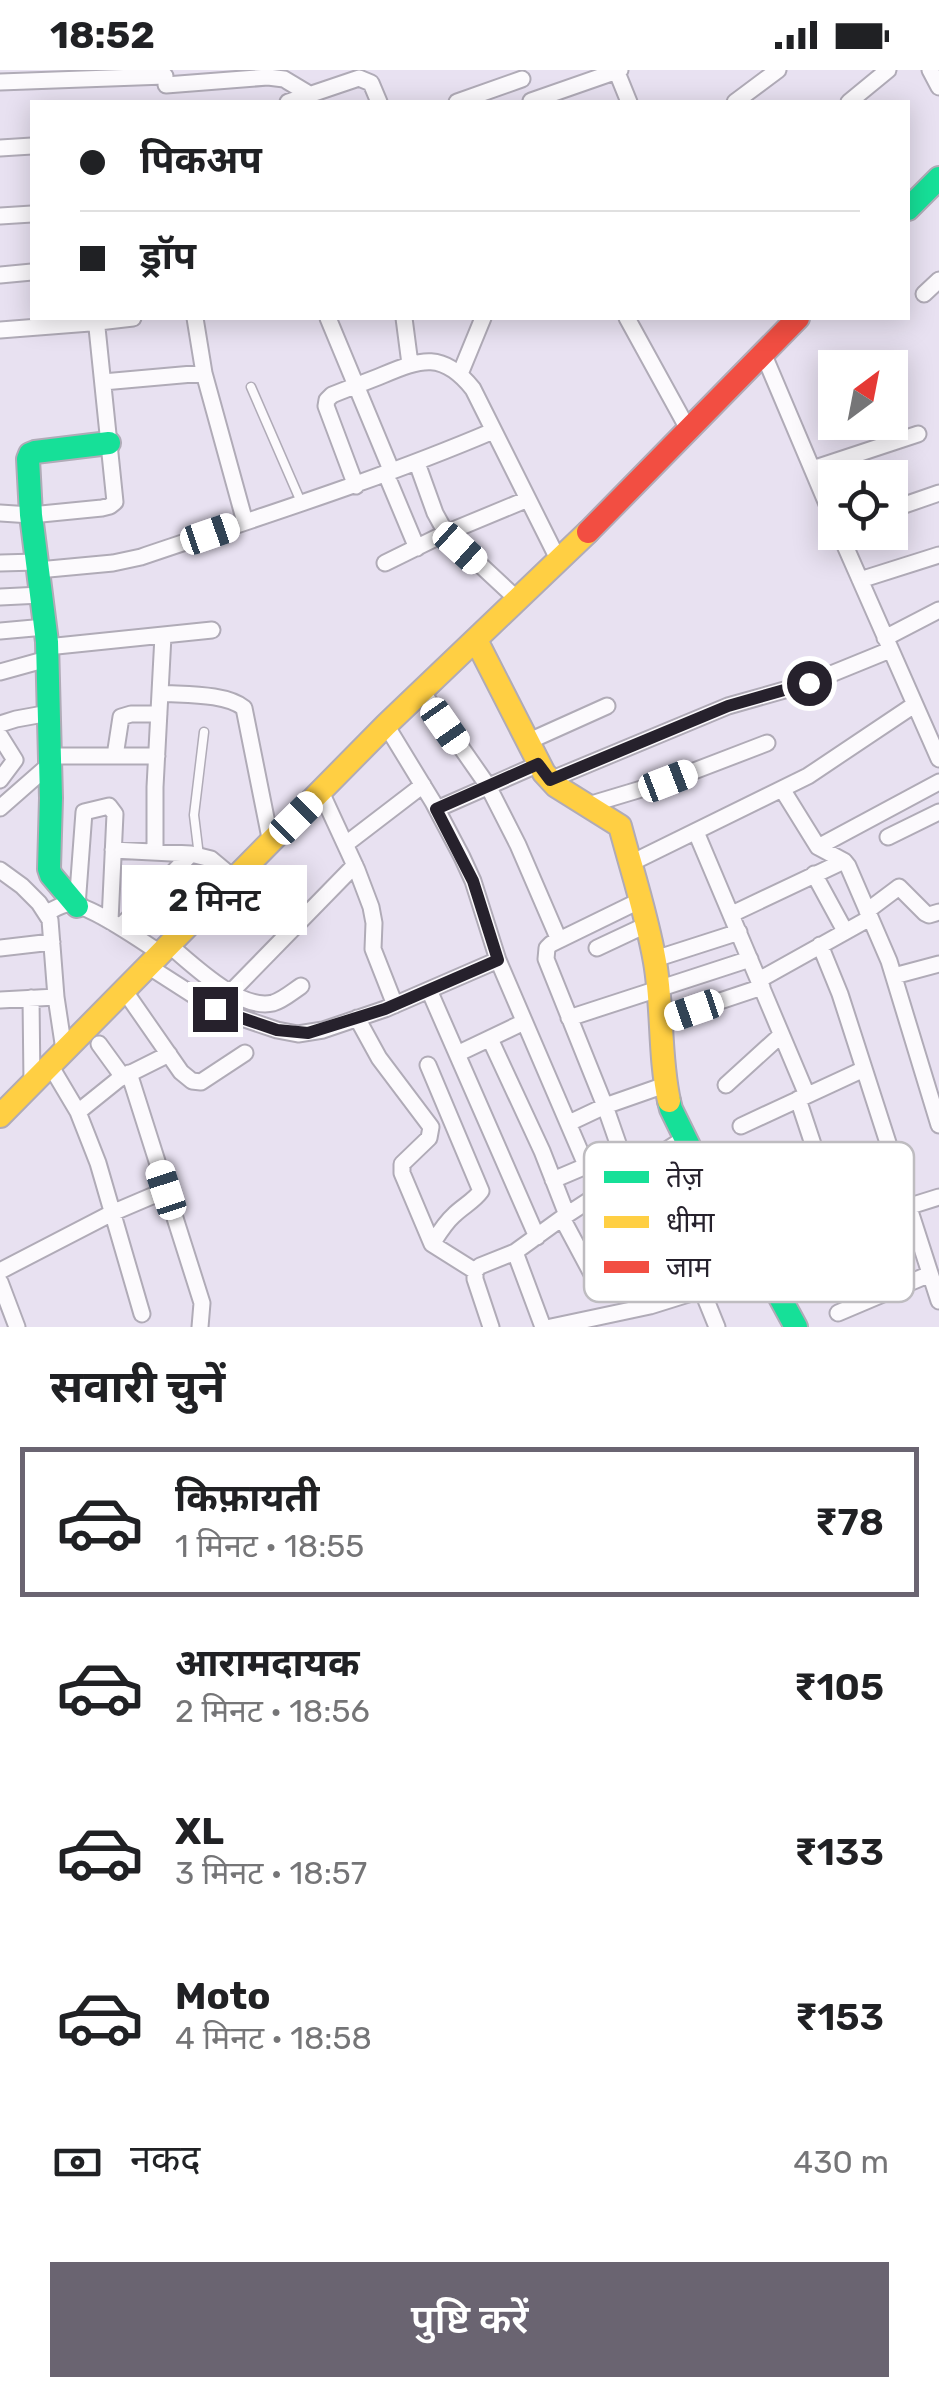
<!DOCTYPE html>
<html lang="hi">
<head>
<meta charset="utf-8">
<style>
	:root { --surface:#fff; --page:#f6f6f6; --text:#202124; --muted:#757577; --line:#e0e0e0; --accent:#6a6471 }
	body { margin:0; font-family:Rubik,"Noto Sans Devanagari",sans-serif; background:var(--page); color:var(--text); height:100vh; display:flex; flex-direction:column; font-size:38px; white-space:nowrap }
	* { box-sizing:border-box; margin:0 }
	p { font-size:32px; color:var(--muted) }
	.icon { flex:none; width:55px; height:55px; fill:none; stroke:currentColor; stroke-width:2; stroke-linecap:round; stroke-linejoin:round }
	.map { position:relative; height:1257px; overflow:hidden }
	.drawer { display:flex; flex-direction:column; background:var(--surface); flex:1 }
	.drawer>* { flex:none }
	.guide { position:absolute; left:30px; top:30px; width:880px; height:220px; border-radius:0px; box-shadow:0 5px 25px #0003; display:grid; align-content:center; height:220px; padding:0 50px; background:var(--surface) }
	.needle { width:65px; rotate:32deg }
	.buttons { position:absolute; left:818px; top:280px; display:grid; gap:20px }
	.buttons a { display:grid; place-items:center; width:90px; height:90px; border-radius:0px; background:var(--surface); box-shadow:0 5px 25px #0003; font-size:50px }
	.end { position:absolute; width:45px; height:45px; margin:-22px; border:12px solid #26212c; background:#fff; box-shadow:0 0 0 5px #fff }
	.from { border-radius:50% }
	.bubble { position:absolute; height:70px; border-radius:0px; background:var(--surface); box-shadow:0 5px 25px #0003; font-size:32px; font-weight:600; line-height:70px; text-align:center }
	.car { position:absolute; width:30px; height:60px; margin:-30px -15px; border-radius:12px; box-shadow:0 0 8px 2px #0007; background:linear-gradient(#fff 24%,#345 0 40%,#fff 0 76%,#345 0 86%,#fff 0) }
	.guide b { display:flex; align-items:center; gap:35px; height:95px; font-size:38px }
	.guide b+b { border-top:2px solid var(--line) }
	.guide i { width:25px; height:25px; background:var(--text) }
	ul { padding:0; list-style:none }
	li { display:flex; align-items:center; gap:30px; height:150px; margin:0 20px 15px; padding:0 30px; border:5px solid transparent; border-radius:0px }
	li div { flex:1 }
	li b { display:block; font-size:38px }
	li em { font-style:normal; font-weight:600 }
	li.active { border-color:var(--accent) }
	li>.icon { width:90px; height:90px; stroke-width:1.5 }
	h2 { padding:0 50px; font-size:45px; line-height:120px }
	.pay { display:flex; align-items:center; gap:25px; height:110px; padding:0 50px; font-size:38px }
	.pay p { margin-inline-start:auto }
	.primary-button { display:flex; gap:20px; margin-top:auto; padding:20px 50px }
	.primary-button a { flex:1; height:115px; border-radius:0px; background:var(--accent); color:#fff; font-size:40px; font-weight:600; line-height:115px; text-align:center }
	.status { display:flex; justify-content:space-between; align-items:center; height:70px; padding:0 50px; background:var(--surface); direction:ltr }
	.status svg { height:28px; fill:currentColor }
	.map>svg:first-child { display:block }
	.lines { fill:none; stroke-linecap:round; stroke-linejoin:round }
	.lane-casing { stroke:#b0abb7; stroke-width:11 }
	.street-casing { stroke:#b0abb7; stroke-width:19 }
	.fast-casing { stroke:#b0abb7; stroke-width:26 }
	.slow-casing { stroke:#b0abb7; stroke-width:26 }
	.jam-casing { stroke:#b0abb7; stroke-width:26 }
	.lane { stroke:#fcfafd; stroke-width:8 }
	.street { stroke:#fcfafd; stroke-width:15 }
	.fast { stroke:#16e098; stroke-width:22 }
	.slow { stroke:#ffcf43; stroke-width:22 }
	.jam { stroke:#f24e42; stroke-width:22 }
	.route { stroke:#26212c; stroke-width:12 }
	.key { fill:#fff; stroke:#bebcc0; stroke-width:2.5 }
	.key-label { font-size:28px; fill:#26212c }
</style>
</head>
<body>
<div class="status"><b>18:52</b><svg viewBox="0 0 49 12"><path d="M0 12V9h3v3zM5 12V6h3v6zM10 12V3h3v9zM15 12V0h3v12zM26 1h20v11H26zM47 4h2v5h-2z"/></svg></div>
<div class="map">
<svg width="939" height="1257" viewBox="0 0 939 1257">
	<rect width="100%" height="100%" fill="#e8e1f1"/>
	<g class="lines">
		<defs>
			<path id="lane" d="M251,317L301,432
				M199,786L194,745L204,662"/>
			<path id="street" d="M616,0L629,32
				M930,0L939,17
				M0,12L165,6
				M166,15L268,7L284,9L309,24
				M531,31L620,0
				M288,32L359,8L371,13L379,32
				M457,32L522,9
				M735,32L778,0
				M849,32L888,0
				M0,78L32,76
				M0,146L32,144
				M0,205L32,202
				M924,224L939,210
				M195,248L204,303L245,452
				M328,248L392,402
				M404,248L410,294
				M627,248L688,359
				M0,260L90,253L133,248
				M763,283L835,453
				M460,304L483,248
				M103,312L204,303
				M417,393L435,443L446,463L518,530
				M812,399L918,364
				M386,404L417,478
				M356,416L326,336L327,330L332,325C349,318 366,312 383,305C421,289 443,281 473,319L559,491
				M890,440L939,423
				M0,443L31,445L102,438L110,436L115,432L96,248
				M839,462L939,689
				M0,493L37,492
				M385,493L446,463L528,429
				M38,500L113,493L141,487C259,447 378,410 493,361
				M860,510L939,485
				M0,527L41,525
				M0,561L45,557
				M885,568L939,540
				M47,577L212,560
				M0,602L47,589
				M421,620L488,716L518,775L559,870
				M160,623C184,625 226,623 244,638L271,773
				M0,654L16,649L49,643
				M386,655L433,732L462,787L473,811L498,890L586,1095
				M0,666L15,690L0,710
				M527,672L607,636
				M49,686H157
				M115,686L121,647L131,644H159
				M550,710L728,636L809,613L890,580
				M782,719L818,777L844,791L848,796L889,891L939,1055
				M321,722L357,800L371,837L374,853L373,879L395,935
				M588,735L668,711L767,673
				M0,738L49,695
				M437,739L539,694
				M696,762L807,1025
				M888,767L939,742
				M346,774L423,715
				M818,777L939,712
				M113,780L191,784L211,789L235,809
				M155,781V717L163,566
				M629,794L808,706L914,635
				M0,800L22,816L39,833L50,850L56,927L64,980
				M814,804L845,861
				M77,836L84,742L109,736L115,744L110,851
				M867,841L899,817L925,843L929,845L939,842
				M46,843C53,840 61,834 69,834C89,834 142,871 160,883
				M732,844L844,791
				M120,857L191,784
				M168,874C192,894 239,941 273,933C283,930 292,922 301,916
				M820,875L840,924L939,1231
				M0,878L52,872
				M597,878L646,855
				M655,889L739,862
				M148,896L215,939L277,960L298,964L323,960L385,939L498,890
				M894,906L939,894
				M759,910L870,848
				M124,920L181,1002L192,1011L201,1012L245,983
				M429,920L537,1167
				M231,922L355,795
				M31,928L32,1013
				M0,930L56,927
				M357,948L379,988L431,1057L429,1068L402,1094V1103L432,1174L475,1201
				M569,948L750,889
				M660,951L762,917
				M490,969L542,1081L567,1145
				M99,974L123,1007
				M457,984L524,952
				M50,995L78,1042L98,1093L142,1244
				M428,995L481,1121C474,1131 463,1136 454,1145C445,1153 439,1163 432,1174
				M129,1003L202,1233L200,1257
				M726,1015L781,965
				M798,1029L865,1231
				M78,1042L119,1009L169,984
				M569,1053L605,1036L665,1015
				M741,1056L864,999
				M650,1092L717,1257
				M629,1105L605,1036L546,889L547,878L551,874L639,831
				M553,1110L619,1082
				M605,1120L636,1174
				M562,1148L593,1206
				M733,1155L825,1108L890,1081
				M515,1182L543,1257
				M0,1201L112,1143L166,1120
				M0,1212L17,1257
				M838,1243L930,1204
				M491,1257L475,1209V1201L480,1196L515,1182L562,1148L685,1068
				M551,1257L650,1236L765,1200L907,1137L939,1127"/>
			<path id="fast" d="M908,139L939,108
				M77,836L51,805L49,799L51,728L47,572L31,445L28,389L30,384L35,382L109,373
				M669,1031L671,1039L720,1139L753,1178L796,1257"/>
			<path id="slow" d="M476,570L544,703L556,716L620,756C632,801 647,846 655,892C663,938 659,985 669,1031
				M0,1046L386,655L588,462"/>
			<path id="jam" d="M588,462L798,248"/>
		</defs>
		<!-- lane casing -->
		<use href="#lane" class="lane-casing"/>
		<!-- street casing -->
		<use href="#street" class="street-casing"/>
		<!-- fast casing -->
		<use href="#fast" class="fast-casing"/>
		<!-- slow casing -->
		<use href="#slow" class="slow-casing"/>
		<!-- jam casing -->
		<use href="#jam" class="jam-casing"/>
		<!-- lane -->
		<use href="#lane" class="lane"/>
		<!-- street -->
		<use href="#street" class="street"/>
		<!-- fast -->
		<use href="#fast" class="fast"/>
		<!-- slow -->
		<use href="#slow" class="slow"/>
		<!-- jam -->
		<use href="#jam" class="jam"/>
	</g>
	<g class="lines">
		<!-- route -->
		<path class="route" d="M215,939L277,960L308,963L385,939L498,890L473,811L436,739L538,694L550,710L728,636L809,613"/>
	</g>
	<!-- legend -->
	<rect x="584" y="1072" width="330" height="160" rx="15" class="key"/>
	<rect x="604" y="1101" width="45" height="12" fill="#16e098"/>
	<rect x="604" y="1146" width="45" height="12" fill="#ffcf43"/>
	<rect x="604" y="1191" width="45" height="12" fill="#f24e42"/>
	<g class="key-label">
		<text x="666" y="1117">तेज़</text>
		<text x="666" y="1162">धीमा</text>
		<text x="666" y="1207">जाम</text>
	</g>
</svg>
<div class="buttons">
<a><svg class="needle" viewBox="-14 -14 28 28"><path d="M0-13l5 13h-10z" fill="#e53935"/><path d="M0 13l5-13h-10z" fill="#757577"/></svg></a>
<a><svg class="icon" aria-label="locate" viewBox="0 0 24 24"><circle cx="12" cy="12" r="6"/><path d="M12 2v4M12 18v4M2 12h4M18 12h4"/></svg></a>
</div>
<i class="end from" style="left:809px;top:613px"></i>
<i class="end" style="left:215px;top:939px"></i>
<div class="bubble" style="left:122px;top:795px;width:185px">2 मिनट</div>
<i class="car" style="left:210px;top:464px;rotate:71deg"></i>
<i class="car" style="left:460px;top:478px;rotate:132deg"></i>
<i class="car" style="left:445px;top:656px;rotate:145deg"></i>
<i class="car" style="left:668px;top:711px;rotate:69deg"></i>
<i class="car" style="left:296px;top:748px;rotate:45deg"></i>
<i class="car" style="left:694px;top:940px;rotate:251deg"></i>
<i class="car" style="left:166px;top:1120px;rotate:342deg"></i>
<div class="guide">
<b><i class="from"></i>पिकअप</b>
<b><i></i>ड्रॉप</b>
</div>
</div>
<section class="drawer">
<h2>सवारी चुनें</h2>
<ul>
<li class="active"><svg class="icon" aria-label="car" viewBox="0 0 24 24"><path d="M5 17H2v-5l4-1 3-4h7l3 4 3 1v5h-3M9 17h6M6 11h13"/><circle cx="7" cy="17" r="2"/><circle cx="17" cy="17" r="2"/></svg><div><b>किफ़ायती</b><p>1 मिनट · 18:55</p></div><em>₹78</em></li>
<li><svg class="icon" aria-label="car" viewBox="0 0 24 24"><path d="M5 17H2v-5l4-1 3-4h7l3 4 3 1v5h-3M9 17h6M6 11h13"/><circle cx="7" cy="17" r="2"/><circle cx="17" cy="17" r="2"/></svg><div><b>आरामदायक</b><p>2 मिनट · 18:56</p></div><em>₹105</em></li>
<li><svg class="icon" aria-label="car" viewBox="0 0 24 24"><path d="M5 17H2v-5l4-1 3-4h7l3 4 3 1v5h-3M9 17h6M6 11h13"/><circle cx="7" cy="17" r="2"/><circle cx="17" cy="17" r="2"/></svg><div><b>XL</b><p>3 मिनट · 18:57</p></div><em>₹133</em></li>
<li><svg class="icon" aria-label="car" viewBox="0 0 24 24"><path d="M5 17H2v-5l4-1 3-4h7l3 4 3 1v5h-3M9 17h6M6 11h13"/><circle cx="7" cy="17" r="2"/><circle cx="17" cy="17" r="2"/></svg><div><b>Moto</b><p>4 मिनट · 18:58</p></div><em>₹153</em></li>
</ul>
<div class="pay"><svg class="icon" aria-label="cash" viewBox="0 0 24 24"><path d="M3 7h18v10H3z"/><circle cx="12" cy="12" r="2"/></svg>नकद<p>430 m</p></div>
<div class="primary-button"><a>पुष्टि करें</a></div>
</section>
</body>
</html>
